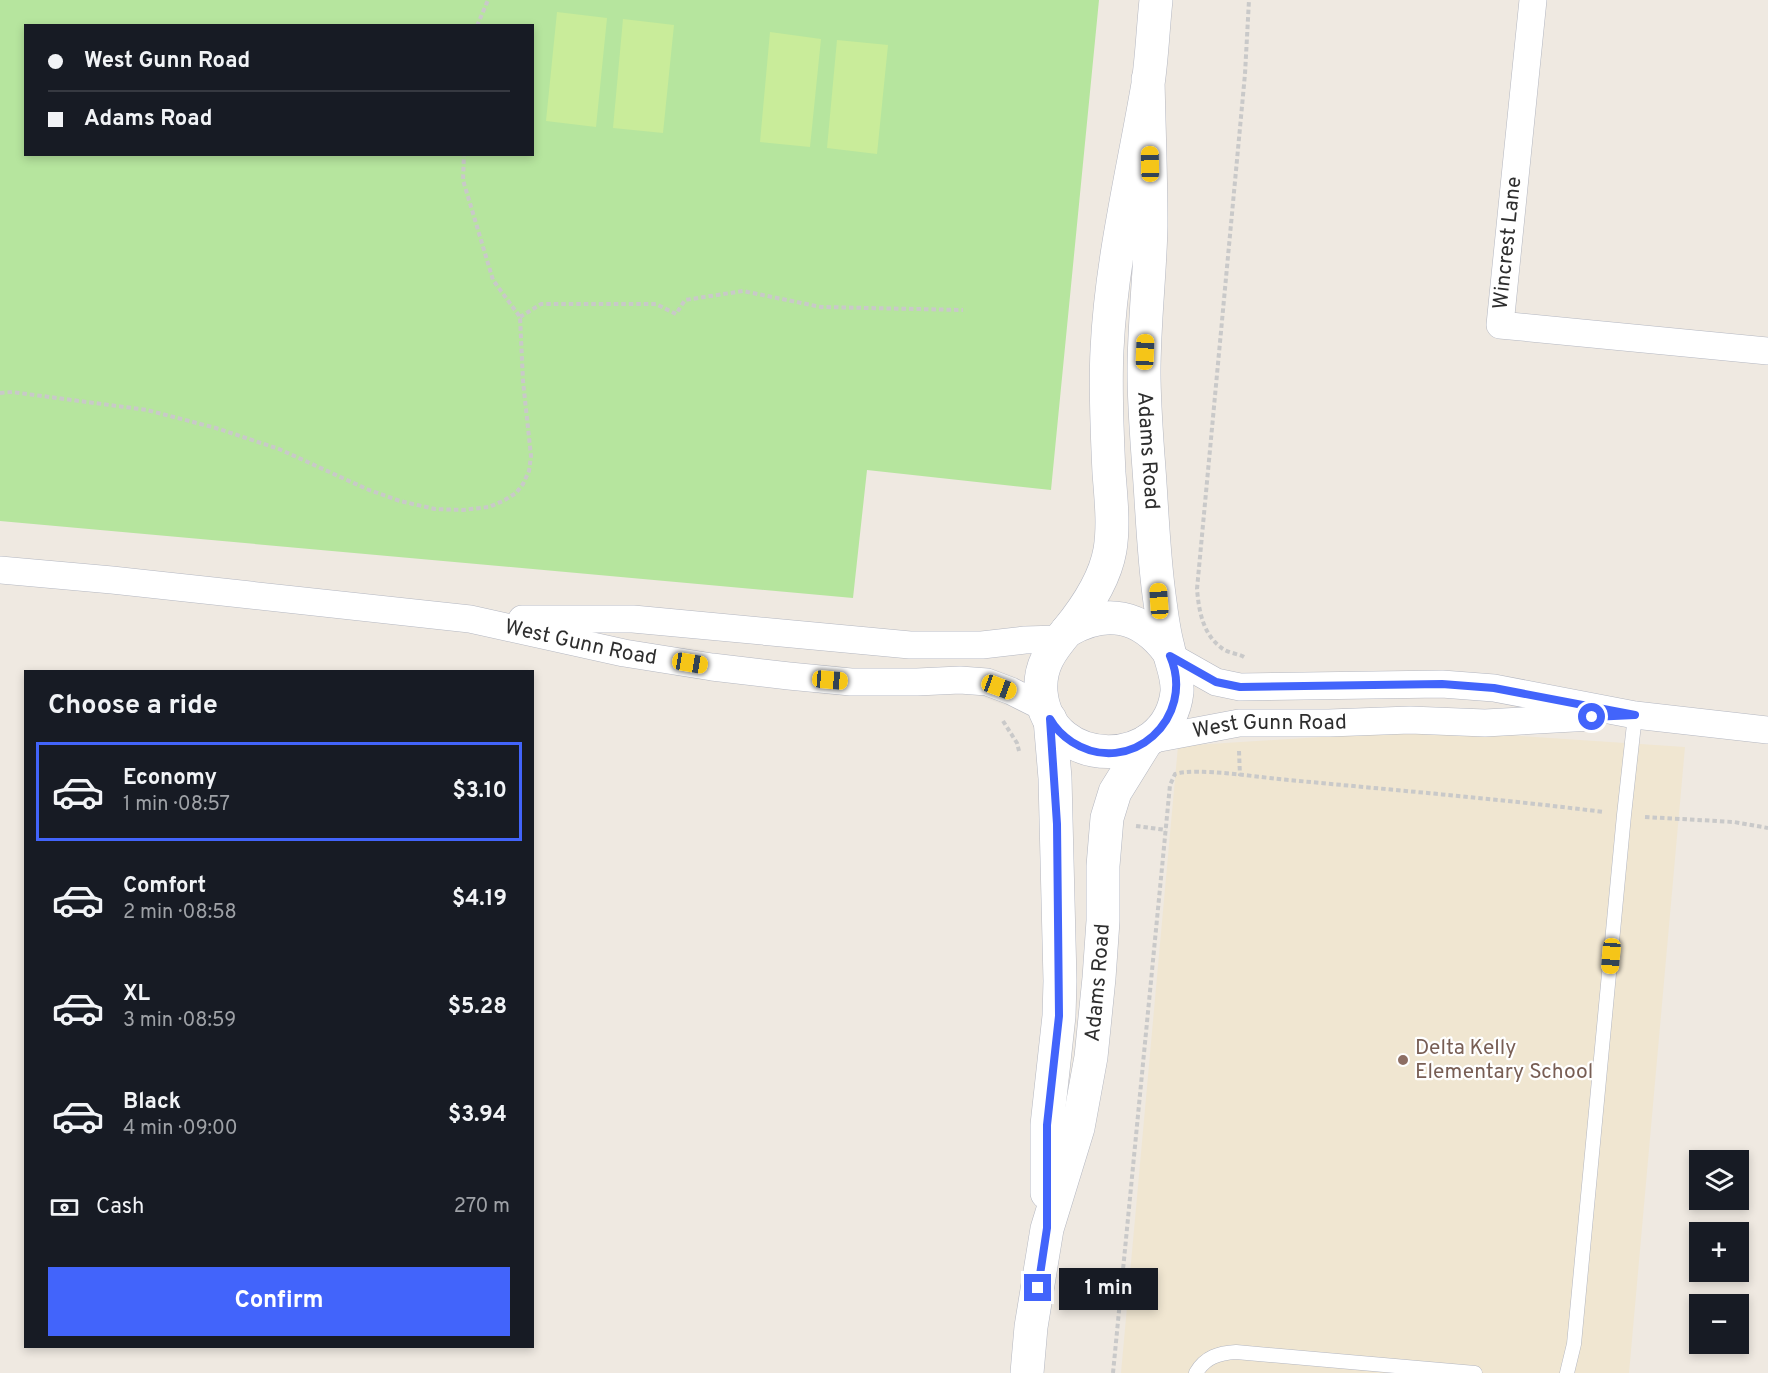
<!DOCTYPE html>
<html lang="en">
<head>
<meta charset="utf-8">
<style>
	:root { --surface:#171b24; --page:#20242c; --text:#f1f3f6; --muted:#9ea1a6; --line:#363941; --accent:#4264fb }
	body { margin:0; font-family:Overpass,sans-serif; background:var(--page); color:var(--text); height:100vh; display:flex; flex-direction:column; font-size:22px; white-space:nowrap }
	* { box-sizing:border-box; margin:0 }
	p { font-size:20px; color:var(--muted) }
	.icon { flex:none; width:33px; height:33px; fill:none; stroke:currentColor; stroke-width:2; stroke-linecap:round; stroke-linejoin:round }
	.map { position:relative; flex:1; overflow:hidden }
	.panel { position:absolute; left:24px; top:670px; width:510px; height:678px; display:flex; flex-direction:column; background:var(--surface); border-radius:0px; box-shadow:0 3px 9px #0003 }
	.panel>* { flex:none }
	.guide { position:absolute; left:24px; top:24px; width:510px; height:132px; border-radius:0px; box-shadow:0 3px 9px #0003; display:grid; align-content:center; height:132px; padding:0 24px; background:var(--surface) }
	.buttons { position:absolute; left:1689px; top:1150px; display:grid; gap:12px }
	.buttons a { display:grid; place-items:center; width:60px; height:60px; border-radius:0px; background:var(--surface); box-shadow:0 3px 9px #0003; font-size:30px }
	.end { position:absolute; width:27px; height:27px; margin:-14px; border:8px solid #4264fb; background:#fff; box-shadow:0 0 0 3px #fff }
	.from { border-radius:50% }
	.bubble { position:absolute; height:42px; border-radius:0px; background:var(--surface); box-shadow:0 3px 9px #0003; font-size:20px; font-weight:700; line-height:42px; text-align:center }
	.car { position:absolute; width:18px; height:36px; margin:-18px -9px; border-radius:8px; box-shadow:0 0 4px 2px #0007; background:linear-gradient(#f5c518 24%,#345 0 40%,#f5c518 0 76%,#345 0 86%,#f5c518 0) }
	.guide b { display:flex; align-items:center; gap:21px; height:57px; font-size:22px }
	.guide b+b { border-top:2px solid var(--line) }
	.guide i { width:15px; height:15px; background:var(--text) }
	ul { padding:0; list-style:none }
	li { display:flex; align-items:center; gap:18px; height:99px; margin:0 12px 9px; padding:0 12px; border:3px solid transparent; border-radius:0px }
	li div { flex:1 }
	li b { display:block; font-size:22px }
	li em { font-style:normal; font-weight:700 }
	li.active { border-color:var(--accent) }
	li>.icon { width:54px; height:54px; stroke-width:1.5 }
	h2 { padding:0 24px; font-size:27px; line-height:72px }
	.pay { display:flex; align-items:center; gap:15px; height:66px; padding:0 24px; font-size:22px }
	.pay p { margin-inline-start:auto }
	.action { display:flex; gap:12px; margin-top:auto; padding:12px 24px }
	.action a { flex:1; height:69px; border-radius:0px; background:var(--accent); color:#fff; font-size:24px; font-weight:700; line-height:69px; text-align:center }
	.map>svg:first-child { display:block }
	.education { fill:#f0e6d1 }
	.green { fill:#b6e59e; fill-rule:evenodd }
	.pitch { fill:#c9ec9a }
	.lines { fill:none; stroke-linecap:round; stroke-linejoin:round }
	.service-casing { stroke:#b4b7c1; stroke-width:15 }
	.minor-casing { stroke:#b4b7c1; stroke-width:28 }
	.secondary-casing { stroke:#b4b7c1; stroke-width:34 }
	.path { stroke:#c9c9c9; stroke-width:4; stroke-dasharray:4.5 3; stroke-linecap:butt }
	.service { stroke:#fff; stroke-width:14 }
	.minor { stroke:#fff; stroke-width:27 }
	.secondary { stroke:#fff; stroke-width:33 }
	.route { stroke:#4264fb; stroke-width:8 }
	.education-dot { fill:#8d6e63; stroke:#fff; stroke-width:2 }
	.labels { text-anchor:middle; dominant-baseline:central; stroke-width:4.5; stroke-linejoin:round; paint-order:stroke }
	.street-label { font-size:21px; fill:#2e2e2e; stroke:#fff }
	.education-label { font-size:21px; fill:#785e54; stroke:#fff; text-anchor:start }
</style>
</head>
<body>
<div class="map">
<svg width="1768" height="1373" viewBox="0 0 1768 1373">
	<rect width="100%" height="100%" fill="#efe9e1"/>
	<!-- education -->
	<path class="education" d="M1433,730L1685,747L1629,1373H1121L1178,746Z"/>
	<!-- green -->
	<path class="green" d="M0,0H1099L1051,490L867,470L853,598L0,521ZM26,26H532V154H26Z"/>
	<!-- pitch -->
	<path class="pitch" d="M557,12L607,18L596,127L546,121Z
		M623,19L674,25L663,133L613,128Z
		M770,32L821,39L810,147L760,142Z
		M837,40L888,45L877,154L827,148Z"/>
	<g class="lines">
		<defs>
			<path id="service" d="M1196,1373C1205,1357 1219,1353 1236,1352L1475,1373
				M1567,1373L1574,1344L1624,815L1635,715"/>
			<g id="minor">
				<path d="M1533,0L1500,325L1768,351"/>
				<path id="s1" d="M0,570L112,580L470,619L624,653L712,667L789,676L851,682H917L960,680L987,682L1011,691L1043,707"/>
				<path d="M522,619H633L910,645H982L1025,640L1059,639"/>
				<path d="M1170,656L1216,682L1240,687L1442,684L1494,688L1635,715L1768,730"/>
				<path id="s2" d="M1149,740L1239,723H1329L1410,720L1485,723L1592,717"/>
			</g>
			<g id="secondary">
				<path id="s3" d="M1148,79C1149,128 1151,177 1151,226C1150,274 1144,323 1144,372C1144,400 1146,428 1148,456C1152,504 1153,554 1160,602C1162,617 1164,633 1168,647C1171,663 1178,675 1177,692C1168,772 1048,771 1041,692C1039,666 1051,650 1067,631C1085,609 1105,579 1110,550C1114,525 1111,499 1109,473C1107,432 1105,391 1107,350C1111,261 1133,172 1148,84C1152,57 1153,28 1156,0"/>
				<path d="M1067,631C1106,608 1141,615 1168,651"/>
				<path d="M1047,1193V1125L1059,1016L1060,981L1055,778L1050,719"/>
				<path id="s4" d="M1027,1373L1031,1327L1047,1229L1078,1128L1091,1057L1099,978L1103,921V866L1107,818L1115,792L1146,742"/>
			</g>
		</defs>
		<!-- service casing -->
		<use href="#service" class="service-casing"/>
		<!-- minor casing -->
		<use href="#minor" class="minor-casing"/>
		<!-- secondary casing -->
		<use href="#secondary" class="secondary-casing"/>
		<!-- path -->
		<path class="path" d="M477,26L488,0
			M520,317L541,304H656L676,314L685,300L743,291L821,307L963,310
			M0,393L12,392L147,410L216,428L279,449L369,490L400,501L435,509L463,510L489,507L503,501L516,493L523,484L529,471L531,456L523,381L520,317L493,280L463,180L464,154
			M1244,657C1239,654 1229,653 1223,649C1203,635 1199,612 1197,589L1245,74L1249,0
			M1003,721L1017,743L1019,751
			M1239,751L1240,776
			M1645,817L1734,822L1768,828
			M1136,826L1166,830
			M1113,1373L1170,785L1175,774C1198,767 1262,778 1289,780C1394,790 1500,799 1604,812"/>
		<!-- service -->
		<use href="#service" class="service"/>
		<!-- minor -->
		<use href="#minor" class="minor"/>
		<!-- secondary -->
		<use href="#secondary" class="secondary"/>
	</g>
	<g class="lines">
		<!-- route -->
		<path class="route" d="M1038,1288L1047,1228V1125L1059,1016L1057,824L1050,719C1055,728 1063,736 1072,742C1130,779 1197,718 1170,656L1216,682L1240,687L1442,684L1494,688L1635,715L1592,717"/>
	</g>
	<!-- markers -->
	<circle class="education-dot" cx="1403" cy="1060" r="6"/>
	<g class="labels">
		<!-- street labels -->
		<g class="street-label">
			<text transform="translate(1508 243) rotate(-84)">Wincrest Lane</text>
			<text stroke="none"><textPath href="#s3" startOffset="372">Adams Road</textPath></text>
			<text stroke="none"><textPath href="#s1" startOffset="586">West Gunn Road</textPath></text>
			<text stroke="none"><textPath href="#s2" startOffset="122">West Gunn Road</textPath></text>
			<text stroke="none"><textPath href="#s4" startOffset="398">Adams Road</textPath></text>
		</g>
		<!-- education labels -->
		<g class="education-label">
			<text x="1415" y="1048">Delta Kelly<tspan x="1415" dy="24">Elementary School</tspan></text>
		</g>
	</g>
</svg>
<div class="buttons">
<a><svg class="icon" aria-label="layers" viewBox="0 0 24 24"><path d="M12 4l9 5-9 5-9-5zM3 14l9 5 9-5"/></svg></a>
<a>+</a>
<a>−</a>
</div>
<i class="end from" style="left:1592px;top:717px"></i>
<i class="end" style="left:1038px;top:1288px"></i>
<div class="bubble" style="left:1059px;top:1268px;width:99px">1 min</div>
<i class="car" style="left:1150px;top:164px;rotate:359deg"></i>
<i class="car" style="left:1145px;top:352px;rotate:2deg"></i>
<i class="car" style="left:1159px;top:601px;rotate:356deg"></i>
<i class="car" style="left:690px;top:663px;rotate:99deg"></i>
<i class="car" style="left:830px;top:680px;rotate:95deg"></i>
<i class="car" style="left:999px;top:687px;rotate:110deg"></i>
<i class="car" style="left:1611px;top:956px;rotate:185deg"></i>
<div class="guide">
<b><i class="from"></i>West Gunn Road</b>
<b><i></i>Adams Road</b>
</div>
<section class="panel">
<h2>Choose a ride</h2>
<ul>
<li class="active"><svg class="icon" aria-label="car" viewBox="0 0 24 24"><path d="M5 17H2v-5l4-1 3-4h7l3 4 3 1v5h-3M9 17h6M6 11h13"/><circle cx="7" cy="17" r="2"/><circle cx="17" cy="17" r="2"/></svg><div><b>Economy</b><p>1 min · 08:57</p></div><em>$3.10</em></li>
<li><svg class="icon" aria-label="car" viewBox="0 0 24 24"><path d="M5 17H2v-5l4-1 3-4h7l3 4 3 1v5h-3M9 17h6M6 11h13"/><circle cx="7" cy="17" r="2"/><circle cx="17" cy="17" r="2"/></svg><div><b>Comfort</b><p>2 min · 08:58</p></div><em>$4.19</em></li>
<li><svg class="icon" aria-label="car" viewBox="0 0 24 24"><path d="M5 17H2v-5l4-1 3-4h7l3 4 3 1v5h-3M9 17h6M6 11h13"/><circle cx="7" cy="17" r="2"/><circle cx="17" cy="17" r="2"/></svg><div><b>XL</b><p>3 min · 08:59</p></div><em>$5.28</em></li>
<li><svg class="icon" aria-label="car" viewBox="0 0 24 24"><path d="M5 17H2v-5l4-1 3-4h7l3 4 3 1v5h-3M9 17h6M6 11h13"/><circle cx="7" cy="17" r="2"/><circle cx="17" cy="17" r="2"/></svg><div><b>Black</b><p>4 min · 09:00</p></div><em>$3.94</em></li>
</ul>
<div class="pay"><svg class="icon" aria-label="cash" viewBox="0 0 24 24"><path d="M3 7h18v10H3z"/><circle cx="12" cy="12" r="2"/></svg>Cash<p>270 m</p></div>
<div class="action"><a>Confirm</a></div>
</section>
</div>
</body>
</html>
